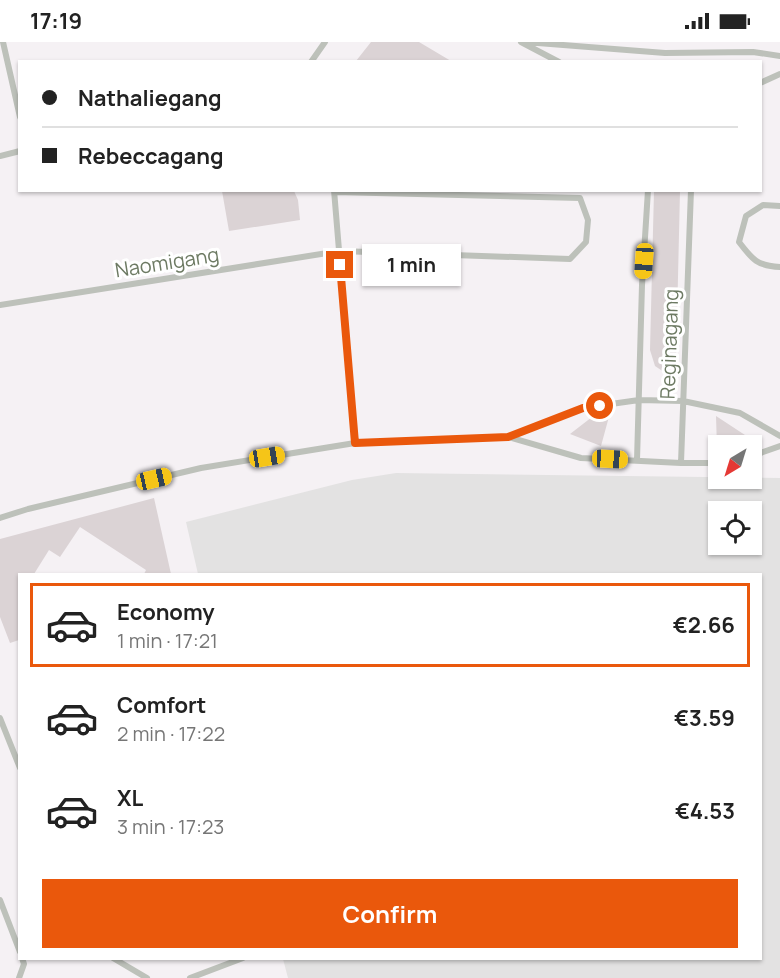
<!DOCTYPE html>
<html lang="en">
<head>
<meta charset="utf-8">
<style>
	:root { --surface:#fff; --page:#f2f2f2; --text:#222; --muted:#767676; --line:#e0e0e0; --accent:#ea580c }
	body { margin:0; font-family:Manrope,sans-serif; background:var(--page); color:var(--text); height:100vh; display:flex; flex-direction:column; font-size:22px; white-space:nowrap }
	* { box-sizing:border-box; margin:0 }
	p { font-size:20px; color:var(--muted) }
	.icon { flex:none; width:33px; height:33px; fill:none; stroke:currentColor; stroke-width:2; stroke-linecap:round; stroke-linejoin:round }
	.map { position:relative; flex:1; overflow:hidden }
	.sheet { position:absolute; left:18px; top:531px; width:744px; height:387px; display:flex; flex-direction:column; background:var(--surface); border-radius:0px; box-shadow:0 2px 4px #0004 }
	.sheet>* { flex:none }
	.guide { position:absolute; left:18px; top:18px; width:744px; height:132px; border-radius:0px; box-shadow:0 2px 4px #0004; display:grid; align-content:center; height:132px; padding:0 24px; background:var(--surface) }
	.needle { width:39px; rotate:218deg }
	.fabs { position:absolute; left:708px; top:393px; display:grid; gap:12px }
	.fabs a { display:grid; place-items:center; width:54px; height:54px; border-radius:0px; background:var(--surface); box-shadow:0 2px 4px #0004; font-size:30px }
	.end { position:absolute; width:27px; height:27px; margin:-14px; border:8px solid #ea580c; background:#fff; box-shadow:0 0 0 3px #fff }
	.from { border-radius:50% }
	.bubble { position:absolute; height:42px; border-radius:0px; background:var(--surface); box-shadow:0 2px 4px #0004; font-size:20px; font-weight:700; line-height:42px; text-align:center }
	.car { position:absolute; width:18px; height:36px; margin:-18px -9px; border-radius:8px; box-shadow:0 0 4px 2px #0007; background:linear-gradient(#f5c518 24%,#345 0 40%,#f5c518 0 76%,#345 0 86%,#f5c518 0) }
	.guide b { display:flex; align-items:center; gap:21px; height:57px; font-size:22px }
	.guide b+b { border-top:2px solid var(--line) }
	.guide i { width:15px; height:15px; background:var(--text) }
	ul { padding:10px 0 0; list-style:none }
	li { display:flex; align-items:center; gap:18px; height:84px; margin:0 12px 9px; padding:0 12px; border:3px solid transparent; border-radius:0px }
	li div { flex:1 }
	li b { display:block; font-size:22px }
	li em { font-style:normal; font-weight:700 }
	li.on { border-color:var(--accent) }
	li>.icon { width:54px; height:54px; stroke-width:1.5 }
	.primary-button { display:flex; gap:12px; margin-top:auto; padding:12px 24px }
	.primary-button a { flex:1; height:69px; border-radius:0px; background:var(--accent); color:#fff; font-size:24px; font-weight:700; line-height:69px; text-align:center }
	.status { display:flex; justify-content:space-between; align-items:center; height:42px; padding:0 30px; background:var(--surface); direction:ltr }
	.status svg { height:16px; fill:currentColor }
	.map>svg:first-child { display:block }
	.built { fill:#e3e2e2; fill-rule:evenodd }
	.green { fill:#dbd3d5 }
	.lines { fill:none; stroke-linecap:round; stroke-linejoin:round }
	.minor { stroke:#bdc1ba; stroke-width:6 }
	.route { stroke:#ea580c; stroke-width:8 }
	.labels { text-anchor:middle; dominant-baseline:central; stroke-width:6; stroke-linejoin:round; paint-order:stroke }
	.street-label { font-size:20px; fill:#6d7a63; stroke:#fff }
</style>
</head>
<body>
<div class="status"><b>17:19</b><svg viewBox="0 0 49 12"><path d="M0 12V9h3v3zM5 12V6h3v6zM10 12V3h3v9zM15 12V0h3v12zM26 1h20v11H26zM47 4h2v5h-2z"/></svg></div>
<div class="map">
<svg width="780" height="936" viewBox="0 0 780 936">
	<rect width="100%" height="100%" fill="#f5f1f4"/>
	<!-- built -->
	<path class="built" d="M396,431L780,436V936H288L283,917L760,916V532H198L186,480L352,438ZM718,470H752V502H718Z"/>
	<!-- green -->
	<path class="green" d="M371,0H419L451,19H356Z
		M222,149H294L298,158L300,178L229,189Z
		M654,149H680L676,321L664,330L655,324L650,308Z
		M610,371L601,404L570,392L592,375Z
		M716,374L745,393L717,406Z
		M154,456L171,532H144L146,528L80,485L60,515L49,508L34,532H20L19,598L10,601L0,575V497Z"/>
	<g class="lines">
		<!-- minor -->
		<path class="minor" d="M3,0L20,75
			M521,0L559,20
			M525,0L665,11L753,10L780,14
			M311,20L325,0
			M760,41L780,32
			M0,114L20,109
			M334,148L355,401
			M780,164L763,163L746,174L739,200C752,217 757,224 780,225
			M0,263L340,209L570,217L586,200L588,178L580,156L335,150
			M508,395L583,366L639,358L683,359L740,371L780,394
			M752,414L780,404
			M637,418L642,243L648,148
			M681,421L691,148
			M0,476L28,467L201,426L355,401L508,395L581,416L681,421H718
			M0,676L20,726
			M0,858L20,910
			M113,916L147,936
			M19,936L24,922L22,916
			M190,936L243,916"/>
	</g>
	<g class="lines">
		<!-- route -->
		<path class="route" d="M340,223L355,401L508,395L583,366L600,364"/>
	</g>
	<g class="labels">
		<!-- street labels -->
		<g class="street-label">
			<text transform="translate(167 220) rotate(-9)">Naomigang</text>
			<text transform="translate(669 302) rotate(-88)">Reginagang</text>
		</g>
	</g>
</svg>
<div class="fabs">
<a><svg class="needle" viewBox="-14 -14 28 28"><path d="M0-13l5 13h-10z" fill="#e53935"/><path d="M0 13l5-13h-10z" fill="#767676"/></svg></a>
<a><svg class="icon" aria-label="locate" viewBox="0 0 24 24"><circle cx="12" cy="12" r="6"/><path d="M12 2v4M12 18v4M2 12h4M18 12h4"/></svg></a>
</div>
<i class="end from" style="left:600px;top:364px"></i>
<i class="end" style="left:340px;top:223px"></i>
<div class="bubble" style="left:362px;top:202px;width:99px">1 min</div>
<i class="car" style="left:644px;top:219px;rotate:184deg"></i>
<i class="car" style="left:267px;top:415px;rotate:81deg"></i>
<i class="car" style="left:610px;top:417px;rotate:93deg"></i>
<i class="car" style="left:154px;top:437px;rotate:77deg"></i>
<div class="guide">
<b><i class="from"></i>Nathaliegang</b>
<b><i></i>Rebeccagang</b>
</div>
<section class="sheet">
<ul>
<li class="on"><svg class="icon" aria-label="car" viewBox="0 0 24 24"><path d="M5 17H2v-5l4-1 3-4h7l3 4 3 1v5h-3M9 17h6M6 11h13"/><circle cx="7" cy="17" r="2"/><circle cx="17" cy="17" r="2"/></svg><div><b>Economy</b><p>1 min · 17:21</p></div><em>€2.66</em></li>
<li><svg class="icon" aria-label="car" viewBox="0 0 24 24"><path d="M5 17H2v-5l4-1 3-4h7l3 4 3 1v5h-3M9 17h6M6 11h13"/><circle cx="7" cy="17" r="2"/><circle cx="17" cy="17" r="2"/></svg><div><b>Comfort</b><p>2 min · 17:22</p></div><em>€3.59</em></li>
<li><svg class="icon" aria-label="car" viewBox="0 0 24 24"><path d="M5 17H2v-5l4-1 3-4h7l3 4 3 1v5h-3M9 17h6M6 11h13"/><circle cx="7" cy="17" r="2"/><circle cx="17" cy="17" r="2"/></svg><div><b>XL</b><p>3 min · 17:23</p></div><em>€4.53</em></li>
</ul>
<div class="primary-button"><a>Confirm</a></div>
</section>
</div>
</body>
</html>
